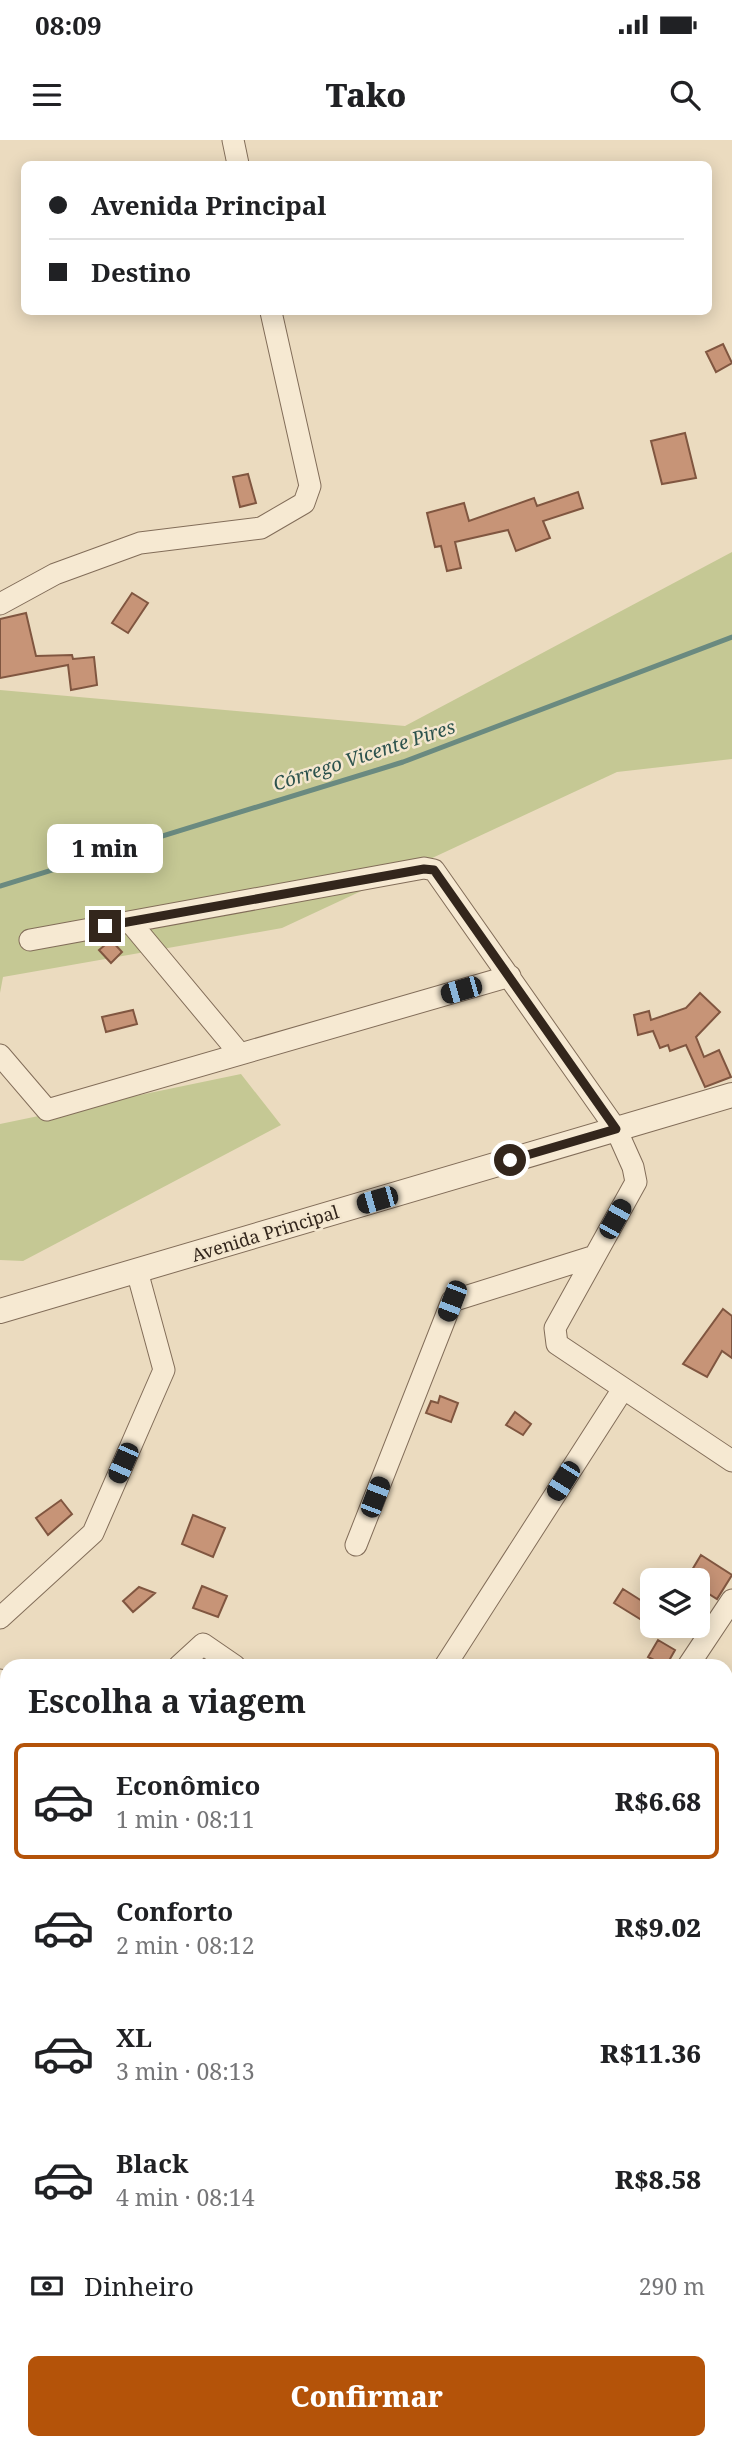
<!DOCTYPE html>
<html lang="pt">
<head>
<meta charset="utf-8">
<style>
	:root { --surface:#fff; --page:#f2f2f2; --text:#202124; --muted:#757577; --line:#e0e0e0; --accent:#b45309 }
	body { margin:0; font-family:"Noto Serif",serif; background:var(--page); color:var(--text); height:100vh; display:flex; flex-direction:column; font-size:26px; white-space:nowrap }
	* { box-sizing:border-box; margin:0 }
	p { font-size:23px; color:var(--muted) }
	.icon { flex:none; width:38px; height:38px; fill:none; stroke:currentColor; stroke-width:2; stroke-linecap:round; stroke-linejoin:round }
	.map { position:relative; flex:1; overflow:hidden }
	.side { position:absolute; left:0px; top:1519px; width:733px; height:791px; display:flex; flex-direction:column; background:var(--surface); border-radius:21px 21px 0 0; box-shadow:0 4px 18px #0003 }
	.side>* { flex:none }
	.banner { position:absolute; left:21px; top:21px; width:691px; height:154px; border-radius:10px; box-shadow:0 4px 18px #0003; display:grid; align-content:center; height:154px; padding:0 28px; background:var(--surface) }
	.controls { position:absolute; left:640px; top:1428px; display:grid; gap:14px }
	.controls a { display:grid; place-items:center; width:70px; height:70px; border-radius:10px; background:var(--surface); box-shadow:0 4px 18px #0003; font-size:35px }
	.end { position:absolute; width:32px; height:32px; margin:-16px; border:9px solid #33261c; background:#fff; box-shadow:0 0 0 4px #fff }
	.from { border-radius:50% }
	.bubble { position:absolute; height:49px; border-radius:10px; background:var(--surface); box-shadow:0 4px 18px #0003; font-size:23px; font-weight:800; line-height:49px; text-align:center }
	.car { position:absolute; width:21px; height:42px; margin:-21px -10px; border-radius:9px; box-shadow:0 0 5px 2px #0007; background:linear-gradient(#222 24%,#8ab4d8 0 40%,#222 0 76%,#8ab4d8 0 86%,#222 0) }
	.banner b { display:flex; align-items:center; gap:24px; height:66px; font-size:26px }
	.banner b+b { border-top:2px solid var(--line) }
	.banner i { width:18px; height:18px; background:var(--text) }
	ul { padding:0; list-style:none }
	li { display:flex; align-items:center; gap:21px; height:116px; margin:0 14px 10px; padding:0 14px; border:4px solid transparent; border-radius:10px }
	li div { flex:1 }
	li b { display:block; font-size:26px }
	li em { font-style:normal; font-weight:800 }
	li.on { border-color:var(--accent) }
	li>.icon { width:63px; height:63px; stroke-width:1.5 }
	h2 { padding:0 28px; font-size:32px; line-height:84px }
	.pay { display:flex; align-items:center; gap:18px; height:77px; padding:0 28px; font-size:26px }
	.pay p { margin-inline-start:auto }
	.button { display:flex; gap:14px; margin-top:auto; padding:14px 28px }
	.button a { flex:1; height:80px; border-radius:10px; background:var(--accent); color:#fff; font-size:28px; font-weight:800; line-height:80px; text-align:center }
	.status { display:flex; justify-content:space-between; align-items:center; height:49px; padding:0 35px; background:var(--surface); direction:ltr }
	.status svg { height:19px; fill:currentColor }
	header { display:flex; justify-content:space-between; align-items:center; height:91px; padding:0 28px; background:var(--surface); font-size:32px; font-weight:800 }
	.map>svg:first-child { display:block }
	.green { fill:#c5c894 }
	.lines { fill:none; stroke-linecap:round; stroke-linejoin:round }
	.stream { stroke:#6a8a80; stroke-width:5 }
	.building { fill:#c79477; stroke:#805640; stroke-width:2 }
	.service-casing { stroke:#826d59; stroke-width:12 }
	.minor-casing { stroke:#826d59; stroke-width:23 }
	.tertiary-casing { stroke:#826d59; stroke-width:26 }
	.service { stroke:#f6e9d2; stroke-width:10 }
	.minor { stroke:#f6e9d2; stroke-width:21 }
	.tertiary { stroke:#f6e9d2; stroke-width:24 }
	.route { stroke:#33261c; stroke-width:9 }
	.labels { text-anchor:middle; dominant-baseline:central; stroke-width:5; stroke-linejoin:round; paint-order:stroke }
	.street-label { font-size:18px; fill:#33261c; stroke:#f3e6ce }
	.water-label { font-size:19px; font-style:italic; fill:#2c524d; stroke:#f3e6ce }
</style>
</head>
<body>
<div class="status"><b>08:09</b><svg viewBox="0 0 49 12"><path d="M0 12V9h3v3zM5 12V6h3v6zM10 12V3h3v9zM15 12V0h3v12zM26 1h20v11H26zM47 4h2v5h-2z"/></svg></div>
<header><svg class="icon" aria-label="menu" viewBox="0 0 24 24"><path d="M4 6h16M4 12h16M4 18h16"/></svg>Tako<svg class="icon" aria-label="search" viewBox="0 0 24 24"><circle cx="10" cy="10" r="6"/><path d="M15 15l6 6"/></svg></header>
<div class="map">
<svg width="732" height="2310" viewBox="0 0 732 2310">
	<rect width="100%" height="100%" fill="#ebdbbf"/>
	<!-- green -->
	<path class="green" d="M732,412V619L617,632L282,788L3,837L0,853V550L405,586Z
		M241,934L281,985L23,1121L0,1120V984Z"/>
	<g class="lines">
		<!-- stream -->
		<path class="stream" d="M0,746L403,622L732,497"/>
	</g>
	<!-- building -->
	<path class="building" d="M723,204L732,223L716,232L706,212Z
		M685,293L696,338L662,344L651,301Z
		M248,334L256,363L240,367L233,337Z
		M578,352L583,368L543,381L550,398L516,411L508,390L455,402L461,428L447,431L441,406L435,407L427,373L464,363L469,381L534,358L537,366Z
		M132,453L148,463L128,493L112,483Z
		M26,473L36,516L72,515L73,519L94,517L97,545L71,550L68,525L0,538V479Z
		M111,800L122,812L111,823L99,810Z
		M700,853L720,872L696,897L704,917L719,910L731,937L705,947L686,905L670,911L668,905L660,908L653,891L638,895L634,875L649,871L651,880L686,868Z
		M133,870L137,884L106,892L102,877Z
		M723,1169L732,1176V1218L722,1211L707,1237L683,1224Z
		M440,1256L458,1263L451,1282L426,1273L431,1261L438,1263Z
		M515,1272L531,1284L523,1295L506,1285Z
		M61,1360L72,1374L48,1395L36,1378Z
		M193,1375L225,1388L213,1417L182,1404Z
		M701,1415L732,1435L717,1459L698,1447V1440H686Z
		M202,1446L227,1456L218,1477L193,1468Z
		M139,1447L155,1453L133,1472L123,1461Z
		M623,1449L653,1468V1487L614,1463Z
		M658,1500L675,1510L666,1526L648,1517Z"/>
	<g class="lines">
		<defs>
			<path id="service" d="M0,2244L7,2238"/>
			<path id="minor" d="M233,0L238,24
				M0,464L55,434L140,403L261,388L304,363L310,346L271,172
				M130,782L240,914
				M30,800L424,728L434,730L616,989L633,1027L636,1042L555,1188L557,1204L732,1321
				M0,915L47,970L510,836
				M356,1405L452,1161L595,1116
				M0,1478L93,1393L164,1230L137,1131
				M179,1526L203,1504L235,1526
				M445,1526L623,1249
				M688,1526L732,1460
				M0,1540L7,1545
				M0,1690L7,1683
				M726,1712L732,1718
				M0,1718L7,1723
				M726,1910L732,1904
				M726,1989L732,1995
				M0,2039L7,2033
				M198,2310L207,2303
				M377,2310L386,2303"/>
			<path id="tertiary" d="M0,1171L732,955
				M0,1829L7,1836
				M472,2303L479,2310"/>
		</defs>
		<!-- service casing -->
		<use href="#service" class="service-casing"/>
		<!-- minor casing -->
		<use href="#minor" class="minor-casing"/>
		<!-- tertiary casing -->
		<use href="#tertiary" class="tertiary-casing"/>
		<!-- service -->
		<use href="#service" class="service"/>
		<!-- minor -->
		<use href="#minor" class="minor"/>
		<!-- tertiary -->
		<use href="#tertiary" class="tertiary"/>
	</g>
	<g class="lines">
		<!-- route -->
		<path class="route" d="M105,786L424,729L434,730L616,989L510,1020"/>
	</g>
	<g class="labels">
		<!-- street labels -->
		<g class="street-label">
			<text transform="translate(265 1093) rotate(-17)">Avenida Principal</text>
		</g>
		<!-- water labels -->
		<g class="water-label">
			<text transform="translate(364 615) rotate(-18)">Córrego Vicente Pires</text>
		</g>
	</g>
</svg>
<div class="controls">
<a><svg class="icon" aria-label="layers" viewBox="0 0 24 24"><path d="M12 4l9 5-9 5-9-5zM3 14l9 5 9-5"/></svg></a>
</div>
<i class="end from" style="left:510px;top:1020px"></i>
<i class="end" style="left:105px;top:786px"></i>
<div class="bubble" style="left:47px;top:684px;width:116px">1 min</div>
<i class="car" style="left:461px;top:850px;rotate:254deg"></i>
<i class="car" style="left:377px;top:1060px;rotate:254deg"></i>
<i class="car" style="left:615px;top:1079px;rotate:29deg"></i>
<i class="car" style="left:452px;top:1161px;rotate:201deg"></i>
<i class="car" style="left:123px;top:1323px;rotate:204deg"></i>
<i class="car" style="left:563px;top:1341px;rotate:212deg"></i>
<i class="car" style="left:375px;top:1357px;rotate:21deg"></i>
<div class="banner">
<b><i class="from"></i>Avenida Principal</b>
<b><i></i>Destino</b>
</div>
<section class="side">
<h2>Escolha a viagem</h2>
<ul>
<li class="on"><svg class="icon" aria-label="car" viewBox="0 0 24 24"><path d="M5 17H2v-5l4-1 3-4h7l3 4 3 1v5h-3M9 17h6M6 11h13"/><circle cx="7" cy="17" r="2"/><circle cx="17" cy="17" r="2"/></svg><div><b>Econômico</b><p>1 min · 08:11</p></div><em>R$6.68</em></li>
<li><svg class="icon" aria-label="car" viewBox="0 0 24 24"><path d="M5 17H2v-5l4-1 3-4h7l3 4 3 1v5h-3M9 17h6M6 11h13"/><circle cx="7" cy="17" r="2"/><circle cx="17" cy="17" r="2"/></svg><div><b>Conforto</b><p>2 min · 08:12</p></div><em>R$9.02</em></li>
<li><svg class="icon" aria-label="car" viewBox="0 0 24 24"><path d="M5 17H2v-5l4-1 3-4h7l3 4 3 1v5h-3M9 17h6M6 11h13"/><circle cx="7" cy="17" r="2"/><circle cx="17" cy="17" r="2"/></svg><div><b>XL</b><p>3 min · 08:13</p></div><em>R$11.36</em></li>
<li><svg class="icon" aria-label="car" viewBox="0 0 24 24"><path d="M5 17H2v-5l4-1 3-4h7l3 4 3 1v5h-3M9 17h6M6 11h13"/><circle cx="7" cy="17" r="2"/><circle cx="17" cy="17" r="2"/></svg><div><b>Black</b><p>4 min · 08:14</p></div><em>R$8.58</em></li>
</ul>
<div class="pay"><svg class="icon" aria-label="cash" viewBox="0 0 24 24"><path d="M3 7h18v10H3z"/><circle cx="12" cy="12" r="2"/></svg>Dinheiro<p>290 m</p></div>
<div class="button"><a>Confirmar</a></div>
</section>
</div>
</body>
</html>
